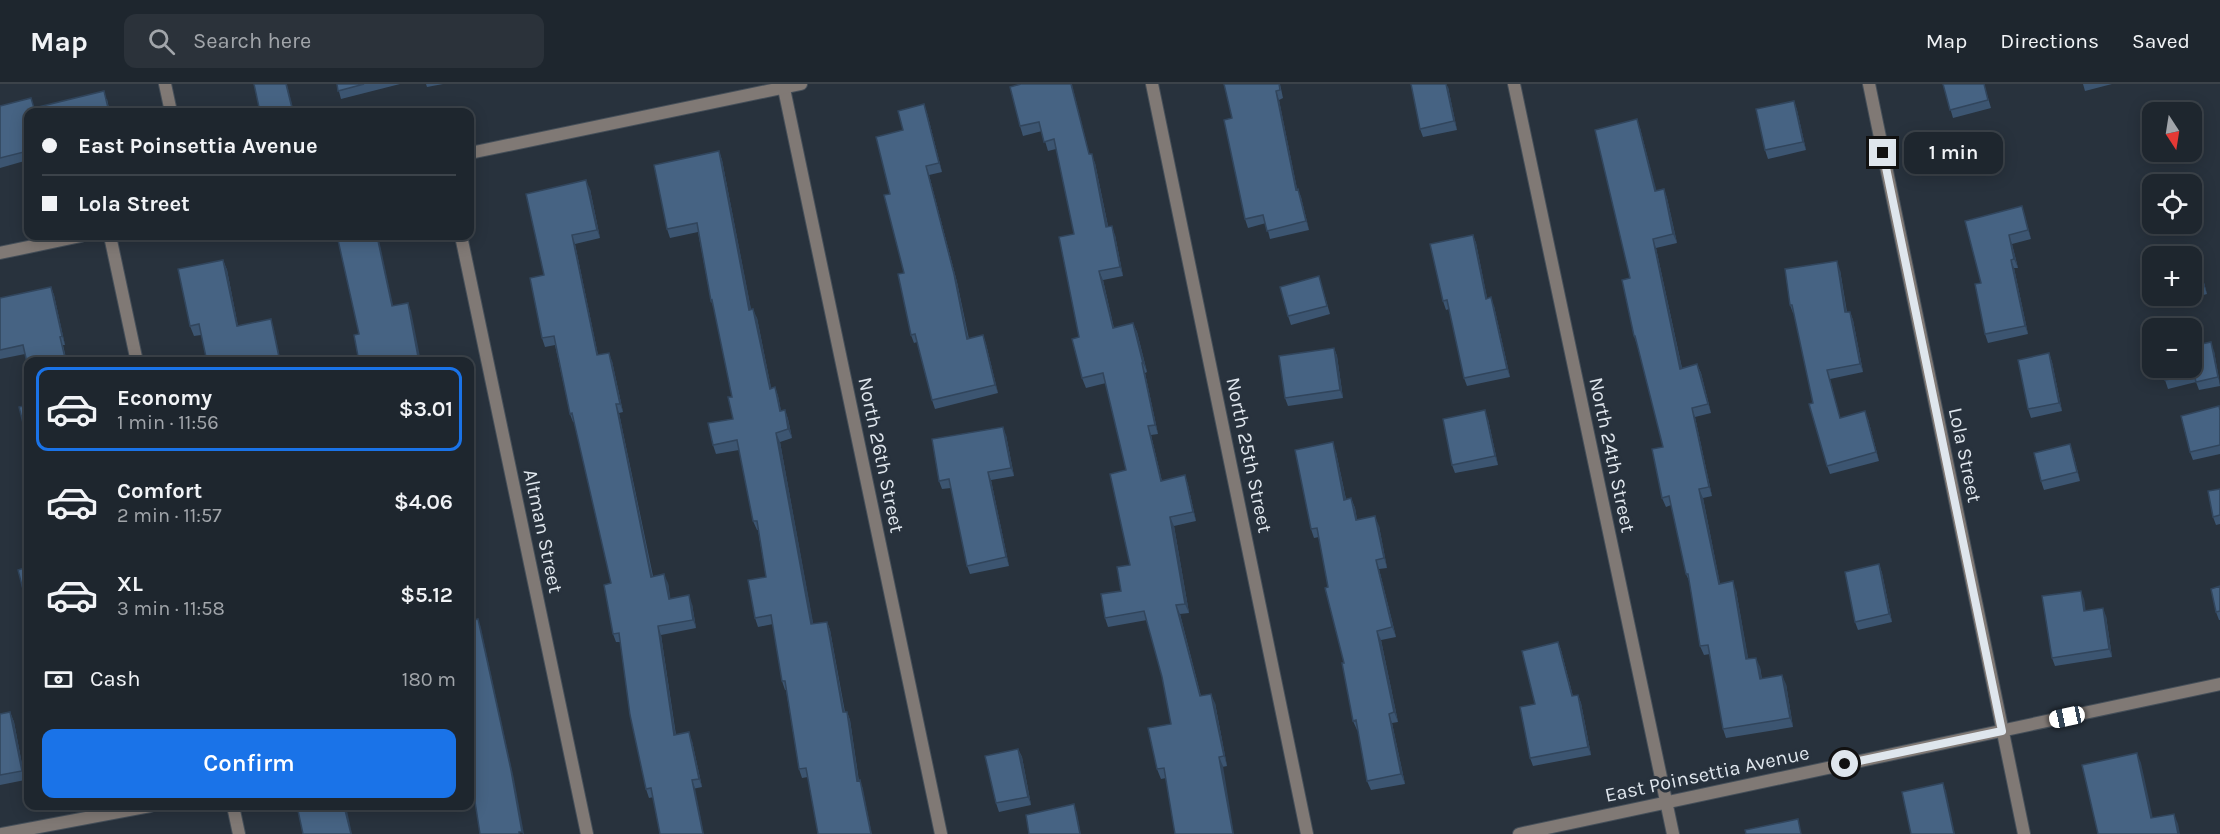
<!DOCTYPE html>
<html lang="en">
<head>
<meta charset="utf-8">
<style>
	:root { --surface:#1e262e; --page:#2b323a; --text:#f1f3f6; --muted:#a1a5aa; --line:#3c434a; --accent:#1a73e8 }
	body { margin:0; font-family:Karla,sans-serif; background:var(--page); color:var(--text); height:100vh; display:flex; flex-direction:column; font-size:22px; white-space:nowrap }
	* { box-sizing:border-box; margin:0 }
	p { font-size:20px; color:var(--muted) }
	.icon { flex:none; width:33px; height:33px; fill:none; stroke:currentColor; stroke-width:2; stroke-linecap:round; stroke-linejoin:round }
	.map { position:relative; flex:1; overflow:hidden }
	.side { position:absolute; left:24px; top:273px; width:450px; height:453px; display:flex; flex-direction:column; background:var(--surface); border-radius:12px; box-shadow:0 3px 15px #0003,0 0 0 2px var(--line) }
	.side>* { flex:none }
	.guide { position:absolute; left:24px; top:24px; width:450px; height:132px; border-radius:12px; box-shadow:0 3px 15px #0003,0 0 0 2px var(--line); display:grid; align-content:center; height:132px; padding:0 18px; background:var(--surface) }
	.needle { width:39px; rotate:168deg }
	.fabs { position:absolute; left:2142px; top:18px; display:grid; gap:12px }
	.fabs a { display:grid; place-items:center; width:60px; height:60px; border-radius:12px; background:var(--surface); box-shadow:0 3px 15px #0003,0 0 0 2px var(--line); font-size:30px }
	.end { position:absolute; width:27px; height:27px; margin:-14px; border:8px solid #dfe6ed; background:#111; box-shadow:0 0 0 3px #111 }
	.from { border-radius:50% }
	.bubble { position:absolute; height:42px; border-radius:12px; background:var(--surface); box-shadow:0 3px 15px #0003,0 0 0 2px var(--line); font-size:20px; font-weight:600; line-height:42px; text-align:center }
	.car { position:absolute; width:18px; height:36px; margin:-18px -9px; border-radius:8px; box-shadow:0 0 4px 2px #0007; background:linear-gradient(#fff 24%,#345 0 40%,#fff 0 76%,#345 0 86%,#fff 0) }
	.guide b { display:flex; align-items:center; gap:21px; height:57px; font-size:22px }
	.guide b+b { border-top:2px solid var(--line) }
	.guide i { width:15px; height:15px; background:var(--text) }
	ul { padding:10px 0 0; list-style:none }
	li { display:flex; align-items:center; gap:18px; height:84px; margin:0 12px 9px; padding:0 6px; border:3px solid transparent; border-radius:12px }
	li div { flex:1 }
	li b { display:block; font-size:22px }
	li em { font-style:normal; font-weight:600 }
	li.selected { border-color:var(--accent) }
	li>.icon { width:54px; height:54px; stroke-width:1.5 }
	.pay { display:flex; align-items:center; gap:15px; height:66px; padding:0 18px; font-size:22px }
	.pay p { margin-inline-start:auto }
	.action { display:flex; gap:12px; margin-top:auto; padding:12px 18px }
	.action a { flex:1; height:69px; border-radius:12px; background:var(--accent); color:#fff; font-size:24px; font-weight:600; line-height:69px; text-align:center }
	header { display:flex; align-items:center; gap:36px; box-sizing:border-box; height:84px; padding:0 30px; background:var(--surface); border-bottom:2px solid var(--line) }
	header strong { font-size:28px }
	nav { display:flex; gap:33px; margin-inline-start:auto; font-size:21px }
	.search { width:420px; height:54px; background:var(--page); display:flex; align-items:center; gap:15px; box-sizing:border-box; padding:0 21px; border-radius:12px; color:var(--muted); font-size:22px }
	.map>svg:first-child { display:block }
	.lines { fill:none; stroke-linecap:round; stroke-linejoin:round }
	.minor-casing { stroke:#454f59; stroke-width:14 }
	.tertiary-casing { stroke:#454f59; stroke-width:14 }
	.minor { stroke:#807975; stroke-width:12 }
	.tertiary { stroke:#807975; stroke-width:12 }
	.wall { fill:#3c5571 }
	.shaded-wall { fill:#31455c }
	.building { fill:#466383; stroke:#31455c; stroke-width:1.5 }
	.route { stroke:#dfe6ed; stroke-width:8 }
	.labels { text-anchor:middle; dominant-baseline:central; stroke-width:6; stroke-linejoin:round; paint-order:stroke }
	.street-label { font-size:20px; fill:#dfe6ed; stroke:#28323d }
</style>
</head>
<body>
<header>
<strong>Map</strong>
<div class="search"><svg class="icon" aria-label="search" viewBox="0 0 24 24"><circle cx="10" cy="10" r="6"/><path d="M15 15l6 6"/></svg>Search here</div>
<nav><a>Map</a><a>Directions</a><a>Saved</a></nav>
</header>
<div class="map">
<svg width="2220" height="750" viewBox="0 0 2220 750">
	<rect width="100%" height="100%" fill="#28323d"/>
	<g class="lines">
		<defs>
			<path id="minor" d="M165,0L171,28
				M783,0L941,750
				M1152,0L1307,750
				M1514,0L1673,750
				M1869,0L2024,750
				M110,152L137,278
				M461,152L587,750
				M233,722L239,750
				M2,750L150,722
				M1519,750L2220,600"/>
			<path id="tertiary" d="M470,69L801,0
				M0,169L81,152"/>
		</defs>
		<!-- minor casing -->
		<use href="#minor" class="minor-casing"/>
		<!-- tertiary casing -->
		<use href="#tertiary" class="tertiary-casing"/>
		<!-- minor -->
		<use href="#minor" class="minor"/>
		<!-- tertiary -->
		<use href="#tertiary" class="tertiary"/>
	</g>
	<!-- wall -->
	<path class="wall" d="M337,0H400L341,15Z
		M426,0H443L427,3Z
		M1021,0L1090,70L1095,79L1108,142L1115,151L1123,192L1103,196L1114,244L1133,239L1137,248L1147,288L1145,289L1158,350L1151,351L1162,397L1185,391L1188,401L1196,437L1174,442L1189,529L1180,530L1201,612L1215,619L1227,682L1161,695L1157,685L1171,640L1162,593L1147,536L1108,543L1105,534L1121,507L1130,481L1126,386L1106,299L1086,304L1082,294L1079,253L1074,150L1056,65L1048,67L1042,47L1023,52L1020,42Z
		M1280,0L1283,14L1279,16L1297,105L1301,113L1309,146L1270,155L1266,139L1248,144L1245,135L1232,34Z
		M1943,0H1984L1991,24L1953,34Z
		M2083,0H2112L2085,7Z
		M1448,3L1457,46L1423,53L1420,45Z
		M107,15L110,28H28V76L0,84V22L35,24Z
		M1794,17L1797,26L1806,66L1768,75L1765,66Z
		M924,20L927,29L942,88L929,91L957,198L969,255L983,251L986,260L998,309L935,325L932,316L917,258L914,259L911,251L904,189L890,110L903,46Z
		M1640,44L1656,107L1664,105L1667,114L1677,159L1656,164L1682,284L1697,280L1701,289L1711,329L1695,333L1712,412L1703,414L1720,500L1736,506L1748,575L1760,583L1762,595L1786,600L1793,643L1726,654L1723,645L1710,570L1704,571L1700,562L1690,499L1686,490L1671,421L1666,423L1662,414L1663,363L1638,261H1637L1634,252L1630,194Z
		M719,67L722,76L751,226L757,234L771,304L775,303L778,312L781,327L785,326L788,335L792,354L780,358L813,540L827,538L830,546L845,628H847L850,636L859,697L863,705L808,693L802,694L799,685L786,606H785L782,597L773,540L758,543L755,534L766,493L758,446H757L753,437L739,366L716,370L713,361L733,335L732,313L714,225L711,217L698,148L670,154L667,145Z
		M590,105L600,154L575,160L598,271L612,277L623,328L619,329L653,492L668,499L670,515L692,520L696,544L661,551L676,651L692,657L702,703L649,714L646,705L620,558H616L613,550L611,499L574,338H573L570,330L555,261L545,263L542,254L544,191Z
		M2022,122L2031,155L2012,160L2018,184H2014L2028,250L1988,259L1985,250L1981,199Z
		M1473,151L1476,159L1487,214L1494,222L1510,293L1467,302L1464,294L1449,225L1446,226L1443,217Z
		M2194,164L2197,172L2207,210L2163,222L2160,212H2192V172Z
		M223,176L227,186L238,242L274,245L201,251L194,252L190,242Z
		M1840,186L1847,228H1850L1853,236L1863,288L1830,295L1840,334L1868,335L1879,377L1830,390L1827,382L1794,229H1793L1790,221Z
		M1319,192L1330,230L1291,241L1288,232Z
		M51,203L54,211L65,261H63L67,278H28L25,270L0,275V214Z
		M1334,264L1337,272L1343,314L1288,322L1285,314Z
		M2214,267L2220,302L2199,306L2196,298L2168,305L2165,296Z
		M2049,269L2052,278L2062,327L2031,334L2028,325Z
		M2220,325V370L2193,376L2190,368Z
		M1488,335L1498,381L1455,389L1452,381Z
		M1006,351L1014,392L991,396L1009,482L970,490L967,482L951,404L942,405L939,397Z
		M1336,368L1346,415L1351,414L1355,424L1357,436L1379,442L1387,484L1379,485L1396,553L1381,556L1398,638L1392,639L1405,700L1371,706L1367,697L1358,646H1357L1353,637L1344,579L1319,453L1314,454L1311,445Z
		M2073,369L2080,397L2044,406L2041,397Z
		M2220,405V440L2216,441L2213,433Z
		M1879,480L1882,489L1892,538L1858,546L1855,538Z
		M2220,502V536H2219L2216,528Z
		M2084,515L2085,527L2106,532L2112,573L2055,582L2052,574Z
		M1558,558L1561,566L1573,612L1578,611L1581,619L1591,671L1533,682L1530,674L1535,620Z
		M10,628L14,638L25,696L0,701V630Z
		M1018,665L1022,673L1031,721L999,728L996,719Z"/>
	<!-- shaded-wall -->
	<path class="shaded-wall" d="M286,0H287L294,28H293Z
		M1071,0H1072L1092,80L1089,70Z
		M1446,0L1448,3L1457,46L1454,37Z
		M1276,7L1279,16L1299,114L1296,106Z
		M1794,17L1797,26L1806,66L1803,58Z
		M924,20L927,29L942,88L939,79Z
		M1637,35L1640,44L1659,116L1655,107Z
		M719,67L722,76L753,235L749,226Z
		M1092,70L1095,79L1110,152L1106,143Z
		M926,82L929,91L957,198L970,264L967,255Z
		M586,96L590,105L600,154L597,146Z
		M1298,105L1301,113L1309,146L1306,137Z
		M1664,105L1667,114L1677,159L1673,150Z
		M2022,122L2025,131L2031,155L2028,146Z
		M1112,142L1115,151L1123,192L1120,183Z
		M572,151L575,160L600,280L597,271Z
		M1473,151L1476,159L1489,223L1486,215Z
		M2009,151L2012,160L2018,184L2014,175Z
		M377,152L379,156L395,230L392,222Z
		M1653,155L1656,164L1684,294L1680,285Z
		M2194,164L2197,172L2207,210L2204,202Z
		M223,176L227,186L240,252L237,242Z
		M2011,176L2014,184L2028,250L2025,242Z
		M1837,177L1840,186L1848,237L1845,228Z
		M1099,187L1103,196L1116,254L1113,244Z
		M51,203L54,211L65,261L62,252Z
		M1491,213L1494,222L1510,293L1507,285Z
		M408,219L411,227L421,278H419Z
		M753,225L757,234L773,313L770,305Z
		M1850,228L1853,236L1863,288L1860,280Z
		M271,235L274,245L281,278H280Z
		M1133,239L1137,248L1147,288L1143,279Z
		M983,251L986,260L998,309L995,301Z
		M2211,258L2214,267L2220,299L2218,293Z
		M1334,264L1337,272L1343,314L1340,306Z
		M609,269L612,277L623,328L620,320Z
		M2049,269L2052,278L2062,327L2059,319Z
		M1142,279L1145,289L1158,350L1155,341Z
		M1697,280L1701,289L1711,329L1708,320Z
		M775,303L778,312L783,336L780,327Z
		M616,320L619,329L654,501L651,493Z
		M1692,324L1695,333L1712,412L1709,403Z
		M785,326L788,335L792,354L788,345Z
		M1485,326L1488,335L1498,381L1495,372Z
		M1865,327L1868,335L1879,377L1876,368Z
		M1148,342L1151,351L1164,406L1161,397Z
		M1003,343L1006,351L1014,392L1011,384Z
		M776,349L780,358L815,549L811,540Z
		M1333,358L1336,368L1348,425L1344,416Z
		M2070,360L2073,369L2080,397L2077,388Z
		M988,388L991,396L1009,482L1006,473Z
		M1185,391L1188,401L1196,437L1193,428Z
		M1699,405L1703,414L1722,509L1719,500Z
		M1351,414L1355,424L1359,445L1356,436Z
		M1375,432L1379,442L1387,484L1384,474Z
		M1170,433L1174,442L1189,529L1185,520Z
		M1376,476L1379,485L1396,553L1392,543Z
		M1879,480L1882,489L1892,538L1889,530Z
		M664,490L668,499L672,523L669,515Z
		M1733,497L1736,506L1750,584L1746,575Z
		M2081,507L2084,515L2087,535L2084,527Z
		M689,511L692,520L696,544L693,536Z
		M1176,521L1180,530L1203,622L1200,612Z
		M2103,524L2106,532L2112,573L2109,565Z
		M478,535L481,544L514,695L524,750H523L522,748Z
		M827,538L830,546L846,637L843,628Z
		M658,542L661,551L677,660L674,651Z
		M1377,547L1381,556L1398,638L1394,628Z
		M1558,558L1561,566L1575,621L1572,612Z
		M1756,574L1760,583L1763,604L1760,595Z
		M1782,591L1786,600L1793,643L1790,634Z
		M1211,610L1215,619L1227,682L1224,672Z
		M1578,611L1581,619L1591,671L1588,663Z
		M10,628L14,638L25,696L22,687Z
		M847,628L850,636L860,706L857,697Z
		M1389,630L1392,639L1405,700L1401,690Z
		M689,648L692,657L702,703L699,695Z
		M1018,665L1022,673L1031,721L1028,713Z
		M2137,669L2141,679L2155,744L2151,734Z
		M1219,673L1223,682L1234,750H1233Z
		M692,696L695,704L704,750H703Z
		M860,696L863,705L872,750H871Z
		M1943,699L1946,707L1955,750H1954Z
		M1074,720L1077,729L1081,750H1080Z
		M344,722H346L352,750H351Z
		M2174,730L2178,740L2180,750H2178Z"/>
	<!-- building -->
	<path class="building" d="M254,0H286L293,28H260Z
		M337,0H364L338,7Z
		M1021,0H1071L1089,70H1092L1106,143L1112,142L1120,183L1099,187L1113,244L1133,239L1143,279H1142L1155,341L1148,342L1161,397L1185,391L1193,428L1170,433L1185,520L1176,521L1200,612L1211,610L1224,672L1219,673L1233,750H1175L1164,684L1157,685L1148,644L1171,640L1162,593L1144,527L1105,534L1101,510L1121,507L1117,483L1130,481L1110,390L1126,386L1103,289L1082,294L1072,255L1079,253L1059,153L1074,150L1054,55L1044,58L1039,38L1020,42L1010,3Z
		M1224,0H1279L1280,6L1276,7L1296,106L1298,105L1306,137L1267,147L1263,131L1245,135L1224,36L1232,34Z
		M1411,0H1446L1454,37L1420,45Z
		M1943,0H1984L1988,16L1950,26Z
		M104,7L109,28H28V67L0,74V22L31,14L34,24Z
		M1794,17L1803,58L1765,66L1756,25Z
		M924,20L939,79L926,82L954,190L967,255L983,251L995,301L932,316L915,250L911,251L898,190L904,189L884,111L890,110L876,53L903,46L898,27Z
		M1637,35L1655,107L1664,105L1673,150L1653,155L1680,285L1697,280L1708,320L1692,324L1709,403L1699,405L1719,500L1733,497L1746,575L1756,574L1760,595L1782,591L1790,634L1723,645L1708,561L1700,562L1688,490H1686L1669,412L1662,414L1652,365L1663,363L1635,252H1634L1622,196L1630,194L1595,46Z
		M719,67L749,226L753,225L770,305L775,303L780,327L785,326L788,345L776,349L811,540L827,538L843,628H847L857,697L860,696L871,750H818L806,684L799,685L785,597H782L771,531L755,534L748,496L766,493L757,437H753L737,356L713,361L708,339L733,335L728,313H732L712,216L711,217L697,139L667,145L654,81Z
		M586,96L597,146L572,151L597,271L609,269L620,320H616L651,493L664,490L669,515L689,511L693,536L658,542L674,651L689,648L699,695L692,696L703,750H660L651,704L646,705L630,631L619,549L613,550L604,501L611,499L572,329L570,330L554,252L542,254L530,194L544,191L526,110Z
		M2022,122L2028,146L2009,151L2014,175L2011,176L2025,242L1985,250L1975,200L1981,199L1965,137Z
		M1473,151L1486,215L1491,213L1507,285L1464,294L1447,216L1443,217L1430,160Z
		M360,152H377L392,222L408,219L419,278H359L354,251L359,250L338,156Z
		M2194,164L2204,202L2192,205V172H2160Z
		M223,176L237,242L271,235L280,278H207L199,240L190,242L178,185Z
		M1837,177L1845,228H1850L1860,280L1827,286L1840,334L1865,327L1876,368L1827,382L1809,320L1813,319L1792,221H1790L1785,185Z
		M1319,192L1327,222L1288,232L1280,203Z
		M51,203L62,252L60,253L66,278H28V283L23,261L0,266V214Z
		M2211,258L2218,293L2196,298L2194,290L2165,296L2162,284H2192V262Z
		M1334,264L1340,306L1285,314L1279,272Z
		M2049,269L2059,319L2028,325L2018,276Z
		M28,321V359L19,323Z
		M2219,322L2220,326V361L2190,368L2181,332Z
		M1485,326L1495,372L1452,381L1443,335Z
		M1003,343L1011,384L988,388L1006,473L967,482L949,395L939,397L932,355Z
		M1333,358L1344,416L1351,414L1356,436L1375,432L1384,474L1376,476L1392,543L1377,547L1394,628L1389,630L1401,690L1367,697L1356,636L1353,637L1342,579H1344L1325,504L1328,503L1317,444L1311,445L1295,366Z
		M2070,360L2077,388L2041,397L2034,369Z
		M2220,405V431L2213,433L2208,407Z
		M1879,480L1889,530L1855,538L1845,488Z
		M28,483V521H27L18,486Z
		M2220,502V527L2216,528L2211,505Z
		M2081,507L2084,527L2103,524L2109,565L2052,574L2042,512Z
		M478,535L511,686L522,748H519V750H480L470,685V537Z
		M1558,558L1572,612L1578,611L1588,663L1530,674L1520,623L1535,620L1522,567Z
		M10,628L22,687L0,691V630Z
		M1018,665L1028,713L996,719L985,672Z
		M2137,669L2151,734L2174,730L2178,750H2098L2082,681Z
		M1943,699L1954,750H1911L1902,708Z
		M1074,720L1080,750H1029L1026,731Z
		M297,722H344L351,750H303Z
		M1798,735L1801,750H1746L1745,746Z"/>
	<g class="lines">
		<!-- route -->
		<path class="route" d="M1845,680L2002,647L1883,69"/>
	</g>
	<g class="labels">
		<!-- street labels -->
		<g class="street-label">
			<text transform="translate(881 371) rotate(78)">North 26th Street</text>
			<text transform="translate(1249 371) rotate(78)">North 25th Street</text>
			<text transform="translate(1612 371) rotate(78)">North 24th Street</text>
			<text transform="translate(1965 371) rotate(78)">Lola Street</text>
			<text transform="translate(543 447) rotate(78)">Altman Street</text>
			<text transform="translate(1707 690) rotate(-12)">East Poinsettia Avenue</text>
		</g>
	</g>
</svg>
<div class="fabs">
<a><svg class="needle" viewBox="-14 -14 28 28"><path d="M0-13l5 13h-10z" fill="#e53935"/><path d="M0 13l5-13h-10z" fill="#a1a5aa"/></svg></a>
<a><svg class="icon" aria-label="locate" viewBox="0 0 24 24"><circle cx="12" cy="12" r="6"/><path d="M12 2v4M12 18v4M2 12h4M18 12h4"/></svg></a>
<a>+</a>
<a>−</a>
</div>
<i class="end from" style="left:1845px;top:680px"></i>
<i class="end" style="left:1883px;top:69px"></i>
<div class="bubble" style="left:1904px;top:48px;width:99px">1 min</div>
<i class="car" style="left:2067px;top:633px;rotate:258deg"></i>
<div class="guide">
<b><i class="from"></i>East Poinsettia Avenue</b>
<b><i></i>Lola Street</b>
</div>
<section class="side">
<ul>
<li class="selected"><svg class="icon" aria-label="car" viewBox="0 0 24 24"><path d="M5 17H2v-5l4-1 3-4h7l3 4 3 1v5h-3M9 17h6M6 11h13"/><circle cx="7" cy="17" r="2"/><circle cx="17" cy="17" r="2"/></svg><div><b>Economy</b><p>1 min · 11:56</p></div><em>$3.01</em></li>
<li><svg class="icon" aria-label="car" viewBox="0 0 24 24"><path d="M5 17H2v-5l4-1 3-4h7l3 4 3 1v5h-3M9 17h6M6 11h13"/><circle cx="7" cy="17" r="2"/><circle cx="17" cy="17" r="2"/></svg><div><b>Comfort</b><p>2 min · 11:57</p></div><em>$4.06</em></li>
<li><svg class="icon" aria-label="car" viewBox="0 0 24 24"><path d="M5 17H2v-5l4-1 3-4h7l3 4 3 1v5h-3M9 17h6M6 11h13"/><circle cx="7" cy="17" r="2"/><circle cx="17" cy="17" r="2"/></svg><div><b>XL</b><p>3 min · 11:58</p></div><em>$5.12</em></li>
</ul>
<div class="pay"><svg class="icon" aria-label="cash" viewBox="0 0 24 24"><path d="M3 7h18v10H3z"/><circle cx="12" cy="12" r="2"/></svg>Cash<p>180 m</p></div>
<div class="action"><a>Confirm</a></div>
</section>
</div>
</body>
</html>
